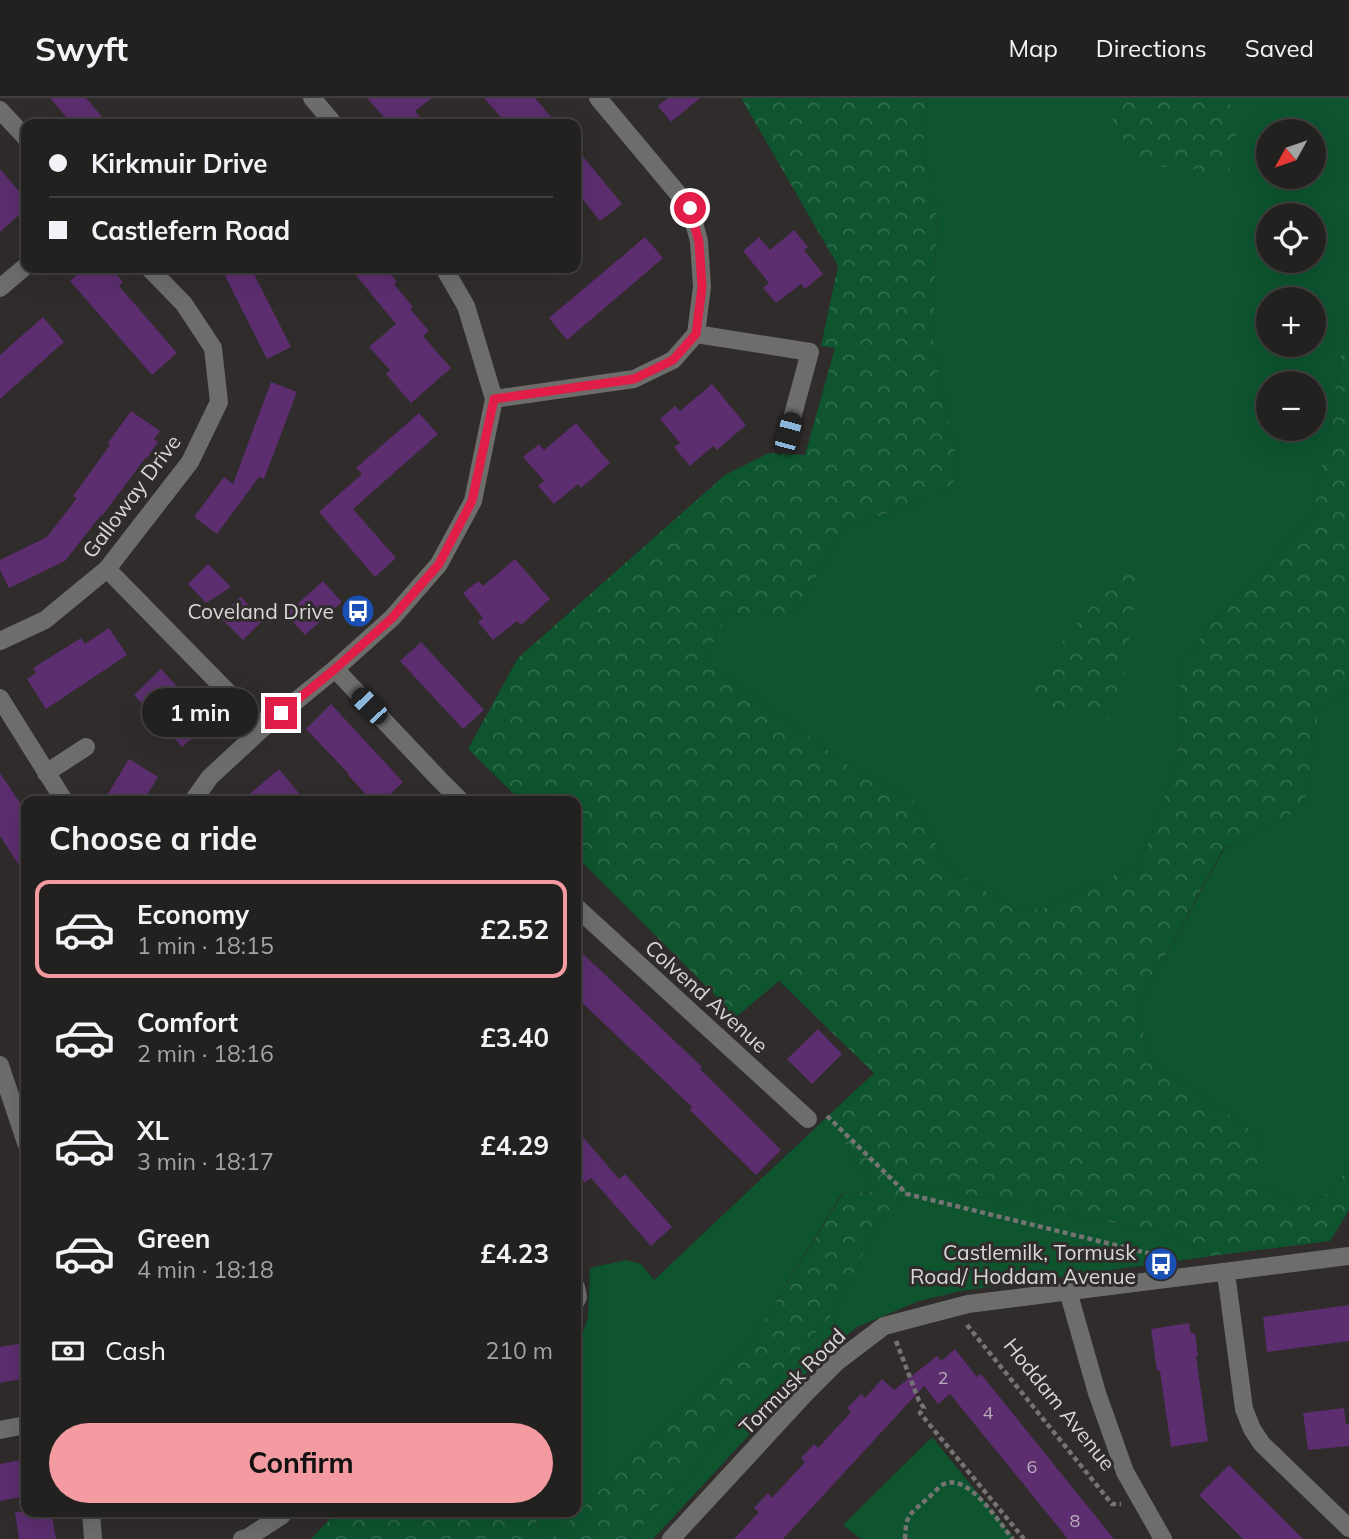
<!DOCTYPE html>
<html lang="en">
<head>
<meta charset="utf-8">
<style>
	:root { --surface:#232120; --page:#2f2e2d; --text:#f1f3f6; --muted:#a3a3a5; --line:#403e3e; --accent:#f49aa1 }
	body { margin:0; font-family:Mulish,sans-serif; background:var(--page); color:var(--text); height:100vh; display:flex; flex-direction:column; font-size:26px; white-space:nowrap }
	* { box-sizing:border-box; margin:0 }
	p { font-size:23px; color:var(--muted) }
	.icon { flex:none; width:38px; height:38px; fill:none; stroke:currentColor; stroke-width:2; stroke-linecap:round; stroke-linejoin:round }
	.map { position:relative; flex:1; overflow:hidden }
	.side { position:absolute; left:21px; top:698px; width:560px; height:721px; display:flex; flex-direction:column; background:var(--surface); border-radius:14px; box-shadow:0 7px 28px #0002,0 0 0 2px var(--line) }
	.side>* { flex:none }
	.top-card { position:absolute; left:21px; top:21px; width:560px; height:154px; border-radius:14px; box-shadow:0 7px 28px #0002,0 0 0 2px var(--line); display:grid; align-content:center; height:154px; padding:0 28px; background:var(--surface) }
	.needle { width:46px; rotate:230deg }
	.fabs { position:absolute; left:1256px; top:21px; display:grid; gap:14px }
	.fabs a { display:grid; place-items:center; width:70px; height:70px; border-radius:50%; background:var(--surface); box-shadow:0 7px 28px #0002,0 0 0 2px var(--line); font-size:35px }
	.end { position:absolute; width:32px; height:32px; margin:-16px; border:9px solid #e11d48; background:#fff; box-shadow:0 0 0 4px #fff }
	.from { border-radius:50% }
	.bubble { position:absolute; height:49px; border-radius:24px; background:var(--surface); box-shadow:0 7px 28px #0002,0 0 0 2px var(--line); font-size:23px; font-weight:700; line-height:49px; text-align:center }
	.car { position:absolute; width:21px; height:42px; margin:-21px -10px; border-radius:9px; box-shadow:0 0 5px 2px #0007; background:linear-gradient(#222 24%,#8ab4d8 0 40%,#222 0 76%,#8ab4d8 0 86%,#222 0) }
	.top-card b { display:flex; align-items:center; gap:24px; height:66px; font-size:26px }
	.top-card b+b { border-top:2px solid var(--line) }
	.top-card i { width:18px; height:18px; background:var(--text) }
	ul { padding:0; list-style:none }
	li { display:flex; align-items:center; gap:21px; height:98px; margin:0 14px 10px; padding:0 14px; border:4px solid transparent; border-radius:14px }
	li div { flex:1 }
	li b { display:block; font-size:26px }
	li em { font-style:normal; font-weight:700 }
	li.current { border-color:var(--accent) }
	li>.icon { width:63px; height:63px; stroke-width:1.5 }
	h2 { padding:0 28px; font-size:32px; line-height:84px }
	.pay { display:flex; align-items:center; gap:18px; height:77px; padding:0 28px; font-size:26px }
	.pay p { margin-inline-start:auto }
	.button { display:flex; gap:14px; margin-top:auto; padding:14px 28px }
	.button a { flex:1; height:80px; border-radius:42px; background:var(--accent); color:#111; font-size:28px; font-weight:700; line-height:80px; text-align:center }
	header { display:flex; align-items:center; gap:42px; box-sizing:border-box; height:98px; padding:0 35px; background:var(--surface); border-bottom:2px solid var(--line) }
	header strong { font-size:33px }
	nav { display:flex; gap:38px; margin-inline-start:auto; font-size:24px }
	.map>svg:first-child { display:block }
	.grass { fill:#0d542f; fill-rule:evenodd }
	.forest { fill:url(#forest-crowns) }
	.building { fill:#5c2e6f }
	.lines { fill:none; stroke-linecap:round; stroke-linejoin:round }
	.path { stroke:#767473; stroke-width:4.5; stroke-dasharray:5 3.5; stroke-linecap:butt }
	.minor { stroke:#6d6d6b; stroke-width:18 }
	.route { stroke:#e11d48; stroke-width:9 }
	.labels { text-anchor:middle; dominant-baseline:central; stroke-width:6; stroke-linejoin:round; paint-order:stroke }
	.number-label { font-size:18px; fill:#b9adbc }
	.street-label { font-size:21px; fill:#d8d7d6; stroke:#2f2c2b }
	.poi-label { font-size:21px; fill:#d8d7d6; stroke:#2f2c2b; text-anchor:end }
</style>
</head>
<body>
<header>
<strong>Swyft</strong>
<nav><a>Map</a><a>Directions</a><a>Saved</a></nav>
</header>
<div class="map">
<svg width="1349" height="1441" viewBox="0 0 1349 1441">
	<defs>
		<pattern id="forest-crowns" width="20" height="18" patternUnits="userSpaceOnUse" patternTransform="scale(1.75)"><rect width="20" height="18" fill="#0d542f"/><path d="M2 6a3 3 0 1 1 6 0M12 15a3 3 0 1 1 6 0" fill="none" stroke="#306c4c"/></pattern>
	</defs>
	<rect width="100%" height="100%" fill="#2f2c2b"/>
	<!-- grass -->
	<path class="grass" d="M928,0H1349V229L1344,240L1313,419L1210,527L1181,568L1177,662L1141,765L1044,810L1017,813L948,769L912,699L854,672L704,562L728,516L792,518L844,430L943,396L960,376L933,245L937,111L922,54ZM1269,33H1314V79H1269ZM1269,117H1314V163H1269ZM1269,201H1314V247H1269ZM1269,285H1314V331H1269Z
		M1349,593V1068L1330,1094L1301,1108L1258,1086L1256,1036L1146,958L1140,906L1224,751L1304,708L1319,612Z
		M828,1018L875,1094L842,1095L757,1234L551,1441H536L537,1414H576V1253L588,1220L590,1170L626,1162L641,1166L654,1182Z
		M920,1087L1165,1135L1212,1158L961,1193L919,1203L857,1229L827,1253L653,1441H629L836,1212L881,1118Z
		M932,1339L1015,1441H861L843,1427Z"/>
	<!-- forest -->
	<path class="forest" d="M741,0H928L922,54L937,111L933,245L960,376L943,396L844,430L792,519L728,516L704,562L854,672L912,699L948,769L1017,813L1044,810L1141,765L1177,662L1181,568L1210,527L1313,419L1344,240L1349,229V593L1319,612L1304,709L1223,751L1140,906L1146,958L1256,1036L1259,1087L1301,1108L1330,1094L1349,1068V1112L1330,1143L1212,1158L1165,1135L920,1087L881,1118L836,1212L629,1441H551L757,1234L843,1095L875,1094L828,1018L874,975L779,883L729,925L716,912L722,904L576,758V704L521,703L468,651L518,560L725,377L769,355L805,357L835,250L821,248L838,168Z
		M1100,0H1223C1227,4 1232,7 1235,12C1242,27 1230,68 1226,85L1194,71L1138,67Z
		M1139,473L1118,614L1102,624L1086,616L1045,619L1031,602L1034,579L1115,479Z
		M339,1414H537L536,1441H311L336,1415Z"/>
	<!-- building -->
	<path class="building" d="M50,0H86L108,26H72Z
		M367,0H432L415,13L426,26H390Z
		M484,0H535L557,26H507Z
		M668,0H700L671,24L658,8Z
		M576,50L622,106L600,123L576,93Z
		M0,71L26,101V111L0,134Z
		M794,132L808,149L804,152L823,176L805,191L801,186L776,205L763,190L769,185L743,153L759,139L770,152Z
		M645,139L663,160L567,242L549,220Z
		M85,170H111L123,184L119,188L177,255L152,277L70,183Z
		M241,170H251L291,249L267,261L225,178Z
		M350,170H386L397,184L394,186L413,209L410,211L429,233L423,238L451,270L411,305L386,276L390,272L369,249L396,226Z
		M43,219L64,244L0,301V257Z
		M271,284L297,294L264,381L259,379L217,436L194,419L224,379L233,386Z
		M712,286L746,327L717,352L713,348L690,368L674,349L680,345L660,321L675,308L680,313Z
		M131,313L160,333L154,341L158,344L147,360L146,359L102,418L101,417L65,463L9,490L0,472V462L47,439L77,400L73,398L110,347L108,345Z
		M419,315L438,336L353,411L396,460L375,479L319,414L362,376L356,370Z
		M576,325L610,365L581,390L578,386L554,406L538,388L544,383L523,359L539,346L544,352Z
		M515,461L550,501L521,527L517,523L493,542L478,524L483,520L463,495L478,483L483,488Z
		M208,466L231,489L206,505L188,486Z
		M323,483L342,504L305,537L286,516Z
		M241,499L263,522L243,542L219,518Z
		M109,530L127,557L46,611L27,581L36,575L33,570L81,540L85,546Z
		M421,544L484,612L463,631L400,563Z
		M161,571L210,625L182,649L134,597Z
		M331,606L403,684L382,704H373L348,677L349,676L306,631Z
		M129,661L158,679L143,704H103Z
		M279,671L306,704H240Z
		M0,675L26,714V778L0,738Z
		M576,849L702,969L700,971L781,1052L756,1077L690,1012L692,1009L576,899Z
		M818,931L842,956L812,986L787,961Z
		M576,1031L619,1081L625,1076L672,1129L651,1148L591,1080L585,1085L576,1074Z
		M1349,1207V1243L1267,1254L1263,1219Z
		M1189,1225L1191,1236L1195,1235L1198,1258H1196L1208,1343L1171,1349L1160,1273H1157L1151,1231Z
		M24,1245L26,1260V1280L0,1285V1249Z
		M955,1251L977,1279L981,1276L1114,1441H1068L950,1296L938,1306L924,1288L783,1441H734L759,1414L754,1410L768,1395L772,1400L805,1364L801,1360L814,1346L818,1350L851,1314L847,1310L861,1296L865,1300L882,1281L894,1292L937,1258L941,1263Z
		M1344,1310L1346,1326H1349V1348L1308,1352L1303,1315Z
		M26,1361V1398L0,1403V1366Z
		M1229,1367L1303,1441H1243L1199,1397Z
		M15,1414H51L56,1441H19Z"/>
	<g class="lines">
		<!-- path -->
		<path class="path" d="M827,1018L907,1096L1164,1159
			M967,1227L1112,1406H1121
			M896,1243L919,1303L924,1310L920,1315L1024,1441
			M905,1441C906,1416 909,1417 927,1401C932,1397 938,1389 944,1386C969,1375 999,1425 1013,1441"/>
		<!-- minor -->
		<path class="minor" d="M312,0L334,26
			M0,12L26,40
			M0,190L26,168
			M696,236L810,254L788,335
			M494,301L634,281L673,262L696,236L702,189L699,143L690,110L598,0
			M107,471L263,630
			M0,543L45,522L107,471L190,364L219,304L213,250L184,206L149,170
			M335,571L439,681L462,704
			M0,600L65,704
			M46,675L86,649
			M192,704L210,679L263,630L335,571L392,520L439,466L473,403L494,301L466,208L444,170
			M576,809L808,1021
			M0,967L26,1045
			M1226,1175L1244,1311L1252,1331L1262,1346L1349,1430
			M576,1189L578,1199L576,1203
			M1068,1193L1097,1295L1125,1374L1163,1441
			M0,1332L26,1327
			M91,1414L93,1441
			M242,1441L247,1440L281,1418L284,1414
			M671,1441L805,1296L838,1263L884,1228L968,1206L1349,1158"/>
	</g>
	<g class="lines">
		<!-- route -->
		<path class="route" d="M281,615L335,571L392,520L439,466L472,403L494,301L634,281L673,262L696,236L702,189L699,144L690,110"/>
	</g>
	<!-- icons -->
	<defs>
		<symbol id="bus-disc" viewBox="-11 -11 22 22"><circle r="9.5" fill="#1a4fb4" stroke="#2f2c2b"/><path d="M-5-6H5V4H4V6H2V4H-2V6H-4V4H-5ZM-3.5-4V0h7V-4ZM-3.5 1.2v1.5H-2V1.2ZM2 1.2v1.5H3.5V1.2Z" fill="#fff"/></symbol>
	</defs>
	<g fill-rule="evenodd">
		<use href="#bus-disc" x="339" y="494" width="38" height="38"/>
		<use href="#bus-disc" x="1142" y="1147" width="38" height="38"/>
	</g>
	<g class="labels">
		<!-- number labels -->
		<g class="number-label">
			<text x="943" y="1279">2</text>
			<text x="988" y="1314">4</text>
			<text x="1032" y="1368">6</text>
			<text x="1075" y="1422">8</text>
		</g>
		<!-- street labels -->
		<g class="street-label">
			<text transform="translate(131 398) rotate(-53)">Galloway Drive</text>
			<text transform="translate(707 898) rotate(42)">Colvend Avenue</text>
			<text transform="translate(792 1283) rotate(-45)">Tormusk Road</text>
			<text transform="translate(1060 1306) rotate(51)">Hoddam Avenue</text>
		</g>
		<!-- poi labels -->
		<g class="poi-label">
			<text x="334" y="513">Coveland Drive</text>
			<text x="1136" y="1154">Castlemilk, Tormusk<tspan x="1136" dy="24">Road/ Hoddam Avenue</tspan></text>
		</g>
	</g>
</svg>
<div class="fabs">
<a><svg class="needle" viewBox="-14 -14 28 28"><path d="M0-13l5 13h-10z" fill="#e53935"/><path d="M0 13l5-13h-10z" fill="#a3a3a5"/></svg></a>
<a><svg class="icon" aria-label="locate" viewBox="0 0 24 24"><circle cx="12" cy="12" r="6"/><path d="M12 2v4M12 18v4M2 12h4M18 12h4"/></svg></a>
<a>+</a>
<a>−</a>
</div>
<i class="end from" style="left:690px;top:110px"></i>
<i class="end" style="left:281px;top:615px"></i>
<div class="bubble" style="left:142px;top:590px;width:116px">1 min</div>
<i class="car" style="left:788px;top:335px;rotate:15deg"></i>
<i class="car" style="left:369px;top:608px;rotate:316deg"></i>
<div class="top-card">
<b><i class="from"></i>Kirkmuir Drive</b>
<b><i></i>Castlefern Road</b>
</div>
<section class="side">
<h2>Choose a ride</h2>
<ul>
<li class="current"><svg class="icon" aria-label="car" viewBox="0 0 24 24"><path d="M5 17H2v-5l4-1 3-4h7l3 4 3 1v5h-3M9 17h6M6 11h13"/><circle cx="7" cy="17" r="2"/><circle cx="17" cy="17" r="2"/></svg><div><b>Economy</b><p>1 min · 18:15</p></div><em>£2.52</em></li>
<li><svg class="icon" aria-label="car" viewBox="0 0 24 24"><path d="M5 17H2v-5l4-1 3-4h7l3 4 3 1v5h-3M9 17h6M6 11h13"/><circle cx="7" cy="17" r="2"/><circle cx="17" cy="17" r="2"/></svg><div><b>Comfort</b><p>2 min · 18:16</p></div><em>£3.40</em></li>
<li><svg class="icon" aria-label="car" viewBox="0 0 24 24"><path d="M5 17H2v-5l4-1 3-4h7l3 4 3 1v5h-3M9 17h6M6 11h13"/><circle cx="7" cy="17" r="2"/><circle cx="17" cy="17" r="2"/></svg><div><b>XL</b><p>3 min · 18:17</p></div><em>£4.29</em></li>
<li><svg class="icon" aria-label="car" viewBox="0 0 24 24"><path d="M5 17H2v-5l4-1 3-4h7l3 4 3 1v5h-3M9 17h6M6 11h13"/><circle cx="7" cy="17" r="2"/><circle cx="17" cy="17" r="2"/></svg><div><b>Green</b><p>4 min · 18:18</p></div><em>£4.23</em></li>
</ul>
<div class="pay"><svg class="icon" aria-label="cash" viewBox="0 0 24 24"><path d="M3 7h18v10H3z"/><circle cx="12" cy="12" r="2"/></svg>Cash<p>210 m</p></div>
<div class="button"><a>Confirm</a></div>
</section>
</div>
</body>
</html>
